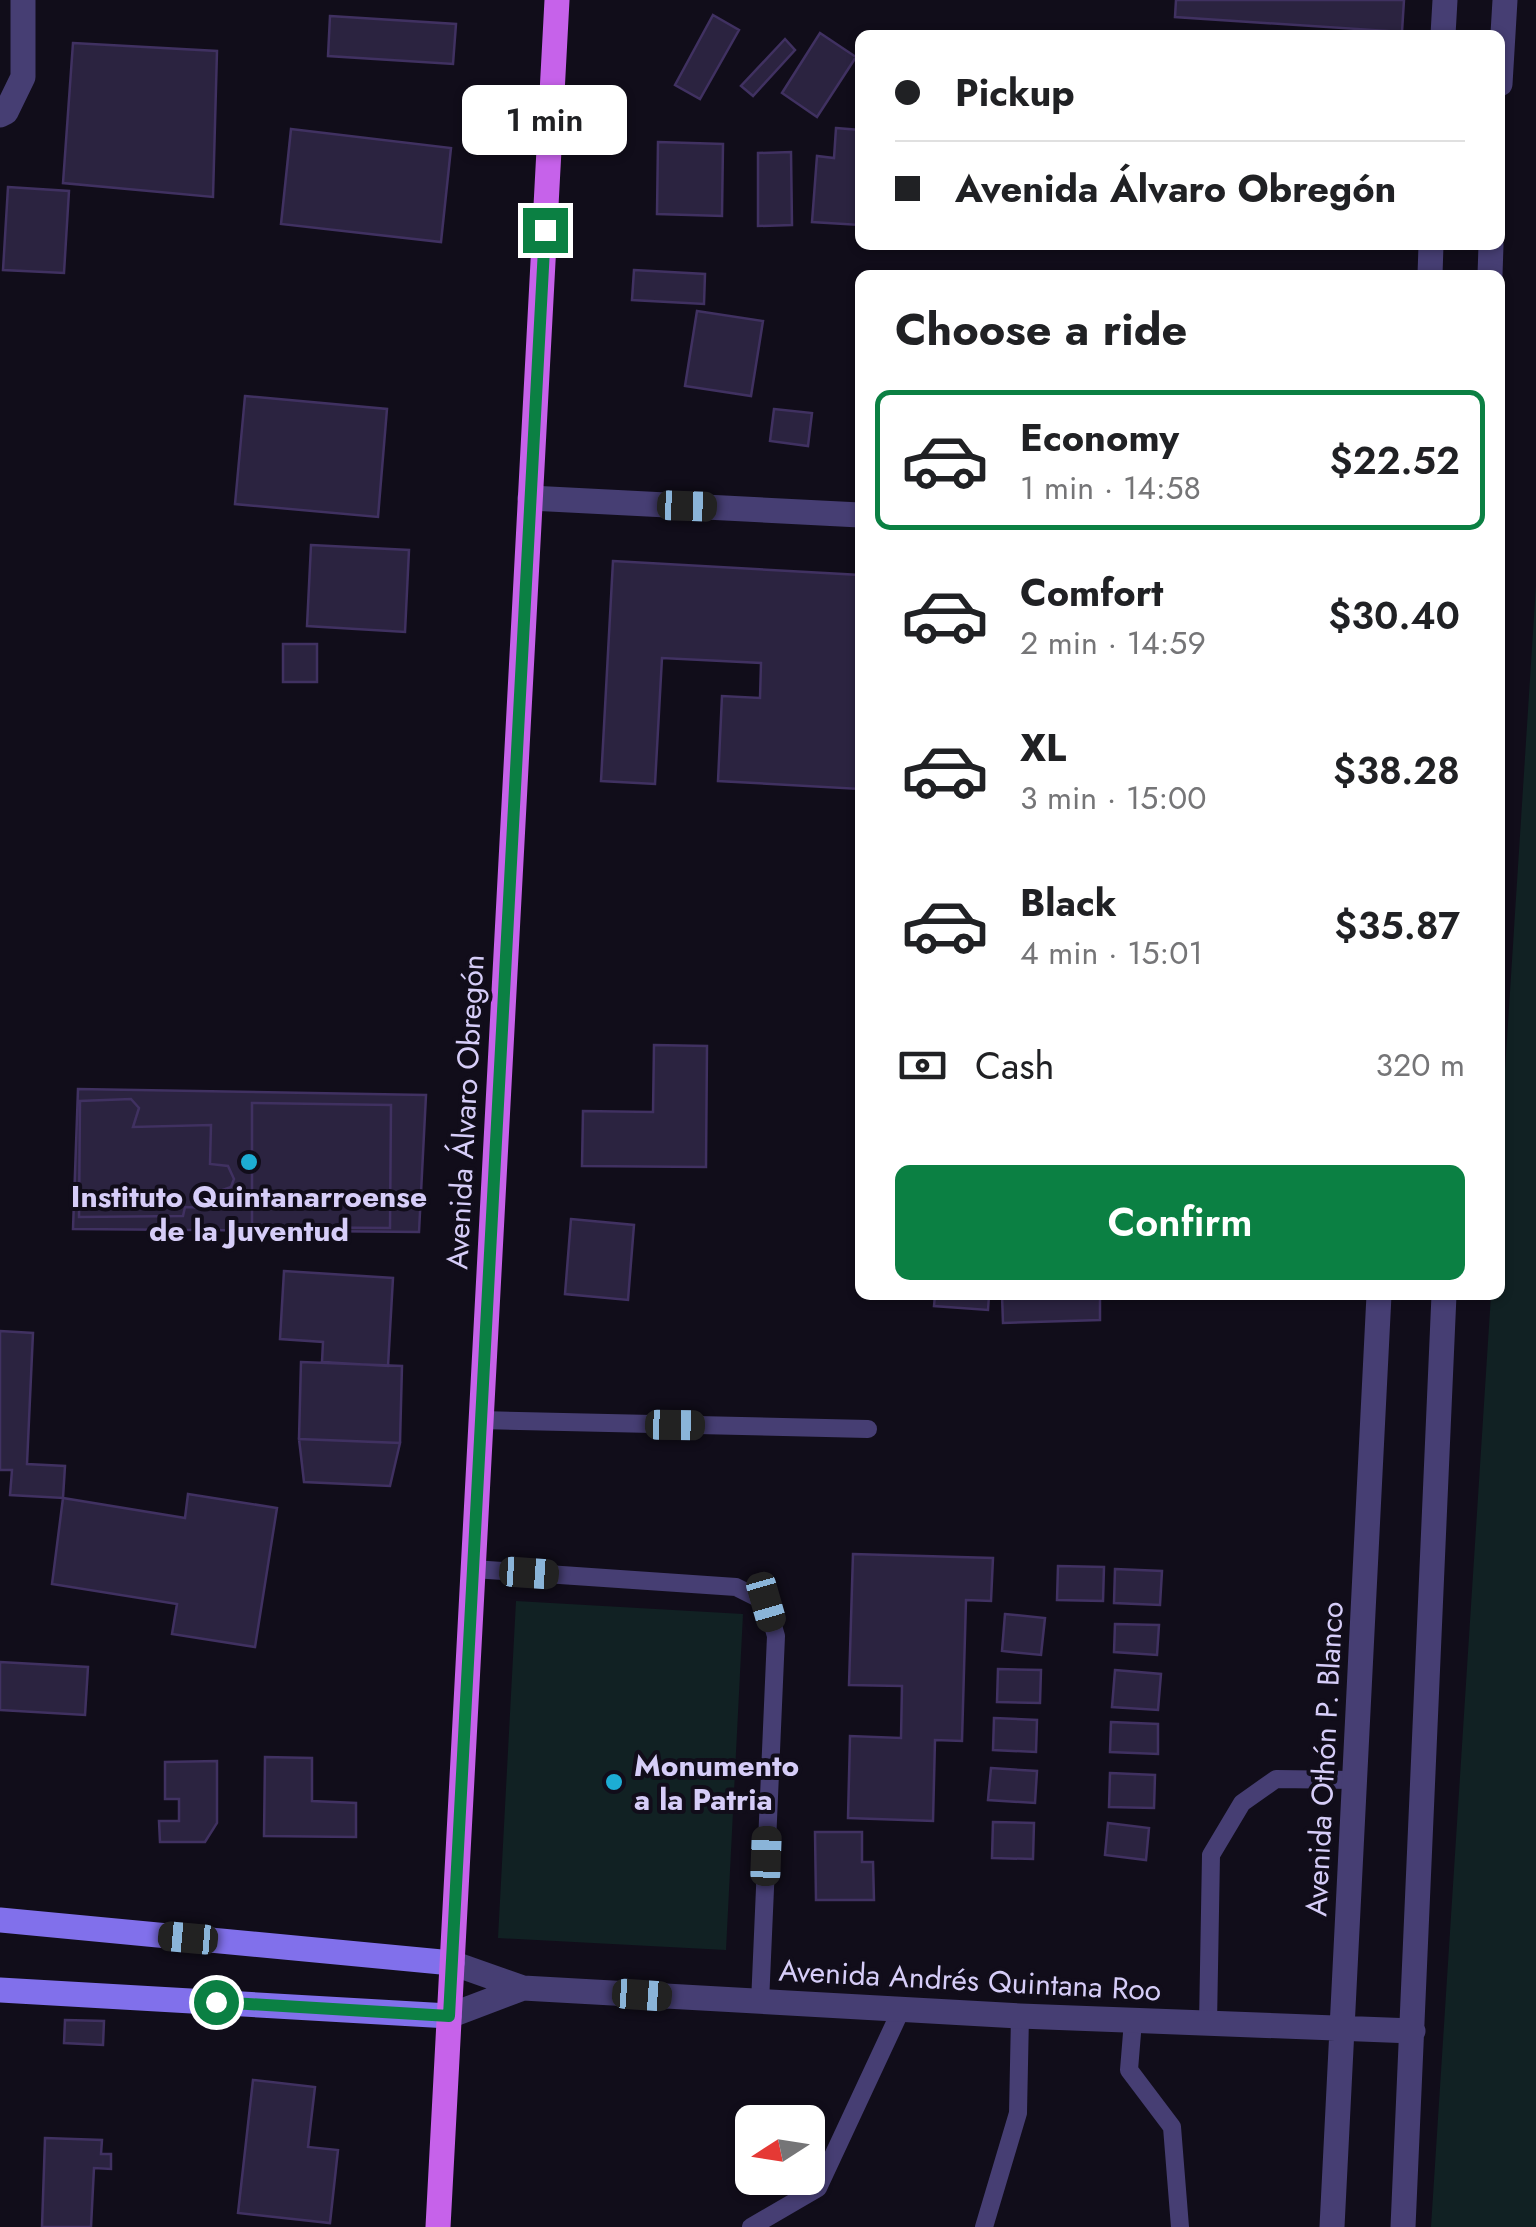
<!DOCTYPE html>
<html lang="en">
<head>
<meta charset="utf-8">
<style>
	:root { --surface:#fff; --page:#f2f2f2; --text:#202124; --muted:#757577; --line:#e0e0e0; --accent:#0b8043 }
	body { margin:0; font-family:Jost,sans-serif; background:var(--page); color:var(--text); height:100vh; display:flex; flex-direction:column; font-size:38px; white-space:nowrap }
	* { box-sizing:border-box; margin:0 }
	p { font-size:32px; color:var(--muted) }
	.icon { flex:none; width:55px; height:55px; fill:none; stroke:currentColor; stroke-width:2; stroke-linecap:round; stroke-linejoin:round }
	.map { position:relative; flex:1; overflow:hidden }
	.details { position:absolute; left:855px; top:270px; width:650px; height:1030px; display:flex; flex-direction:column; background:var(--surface); border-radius:15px; box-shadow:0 2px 8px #0004 }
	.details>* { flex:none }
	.banner { position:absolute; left:855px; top:30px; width:650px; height:220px; border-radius:15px; box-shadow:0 2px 8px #0004; display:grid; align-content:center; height:220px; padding:0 40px; background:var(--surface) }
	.needle { width:65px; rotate:258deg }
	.controls { position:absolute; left:735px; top:2105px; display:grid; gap:20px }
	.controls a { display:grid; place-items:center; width:90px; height:90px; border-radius:15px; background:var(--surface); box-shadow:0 2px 8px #0004; font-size:50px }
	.end { position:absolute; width:45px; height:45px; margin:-22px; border:12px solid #0b8043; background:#fff; box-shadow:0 0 0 5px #fff }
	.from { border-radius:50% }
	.bubble { position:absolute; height:70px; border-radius:15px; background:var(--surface); box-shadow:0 2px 8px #0004; font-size:32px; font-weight:600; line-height:70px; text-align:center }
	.car { position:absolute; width:30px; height:60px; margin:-30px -15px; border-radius:12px; box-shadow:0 0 8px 2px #0007; background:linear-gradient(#222 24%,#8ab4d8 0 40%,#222 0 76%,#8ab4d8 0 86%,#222 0) }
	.banner b { display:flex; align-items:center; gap:35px; height:95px; font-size:38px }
	.banner b+b { border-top:2px solid var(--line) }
	.banner i { width:25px; height:25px; background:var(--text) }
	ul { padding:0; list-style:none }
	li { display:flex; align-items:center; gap:30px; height:140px; margin:0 20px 15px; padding:0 20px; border:5px solid transparent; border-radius:15px }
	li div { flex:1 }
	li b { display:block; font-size:38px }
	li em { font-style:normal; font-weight:600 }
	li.on { border-color:var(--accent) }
	li>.icon { width:90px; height:90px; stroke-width:1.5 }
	h2 { padding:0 40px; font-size:45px; line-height:120px }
	.pay { display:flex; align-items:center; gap:25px; height:110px; padding:0 40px; font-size:38px }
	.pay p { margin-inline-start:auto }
	.cta { display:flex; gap:20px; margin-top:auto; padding:20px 40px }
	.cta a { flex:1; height:115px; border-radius:15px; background:var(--accent); color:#fff; font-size:40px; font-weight:600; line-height:115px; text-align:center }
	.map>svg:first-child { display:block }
	.green { fill:#112123 }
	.building { fill:#2b2340; stroke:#403161; stroke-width:2.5 }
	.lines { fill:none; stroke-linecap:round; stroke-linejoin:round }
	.service { stroke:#463e73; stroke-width:18 }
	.minor { stroke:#463e73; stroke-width:25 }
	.secondary { stroke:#8170eb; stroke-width:25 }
	.primary { stroke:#c662ea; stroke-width:25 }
	.route { stroke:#0b8043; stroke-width:12 }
	.poi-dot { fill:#1dadd4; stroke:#110d1a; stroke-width:4 }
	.labels { text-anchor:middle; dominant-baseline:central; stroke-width:8; stroke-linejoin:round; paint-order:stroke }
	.street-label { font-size:30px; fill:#d6cdf8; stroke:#110d1a }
	.poi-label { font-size:30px; font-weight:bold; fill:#d6cdf8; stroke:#110d1a }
</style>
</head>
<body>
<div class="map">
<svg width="1536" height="2227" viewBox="0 0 1536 2227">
	<rect width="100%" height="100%" fill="#110d1a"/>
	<!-- green -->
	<path class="green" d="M1536,585V2227H1431L1491,1295H1500V1148Z
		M516,1601L743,1614L726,1950L498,1938Z"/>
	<!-- building -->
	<path class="building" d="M1176,0H1404L1402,32L1175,17Z
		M713,15L739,30L700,99L675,85Z
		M330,16L456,24L453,64L328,56Z
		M820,33L856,57L817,117L782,93Z
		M785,39L795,50L753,96L741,86Z
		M73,43L217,51L213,197L63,183Z
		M836,128L860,130V225L812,222L817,156L834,158Z
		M291,129L451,148L441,242L281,224Z
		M658,142L723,144L722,216L657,214Z
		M791,152L792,225L758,226V153Z
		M8,187L69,191L64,273L3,270Z
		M634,270L705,274L704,304L632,300Z
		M697,311L763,321L751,396L685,386Z
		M245,396L387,409L378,517L235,504Z
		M774,409L812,413L808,446L770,441Z
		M311,545L409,550L405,632L307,626Z
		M613,561L860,575V789L718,781L722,696L760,698L761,663L662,658L655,784L601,781Z
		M283,644H317V682H283Z
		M654,1045L707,1046L706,1167L582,1166L583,1111L653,1112Z
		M78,1089L426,1095L419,1232L73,1229Z
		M131,1099L139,1108L133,1127L211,1125L210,1164L228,1166L234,1179L231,1187L209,1195L208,1208L185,1207L183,1216L79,1217L80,1101Z
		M252,1103L391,1105L390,1228L252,1227Z
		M571,1219L634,1225L628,1300L565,1294Z
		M284,1271L393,1278L388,1366L322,1362L323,1342L280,1339Z
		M935,1295H989L988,1310L934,1306Z
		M1002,1295H1100V1320L1003,1323Z
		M0,1331L33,1333L27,1464L65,1466L63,1498L10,1495L12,1470H0Z
		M301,1362L402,1366L400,1443L299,1439Z
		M299,1439L400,1443L390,1486L304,1482Z
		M188,1494L277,1508L255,1647L172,1634L177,1604L52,1584L63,1498L185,1518Z
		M853,1554L993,1558L991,1601L966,1600L962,1741L935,1740L933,1821L848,1818L850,1736L901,1738L902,1686L849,1685Z
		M1058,1566L1104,1567L1103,1601L1057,1600Z
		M1115,1569L1162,1571L1160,1605L1114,1603Z
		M1005,1614L1045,1618L1041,1655L1002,1651Z
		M1115,1624L1159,1625L1157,1655L1114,1652Z
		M0,1662L88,1667L85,1715L0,1710Z
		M998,1669L1041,1670L1040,1703L997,1702Z
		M1115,1670L1161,1674L1158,1710L1112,1707Z
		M994,1718L1037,1720L1036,1752L993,1750Z
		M1111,1722L1158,1724V1754L1110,1752Z
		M265,1757L312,1758V1801L356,1803V1837L264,1836Z
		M217,1761V1823L205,1842H160L159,1821H179V1799H165V1762Z
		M991,1768L1037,1771L1035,1803L988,1800Z
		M1110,1773L1155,1775L1154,1808L1109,1807Z
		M993,1822L1034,1823L1033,1859L992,1858Z
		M1108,1823L1149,1828L1146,1860L1105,1855Z
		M815,1832H862V1862H873L874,1900H816Z
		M65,2020L104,2021L103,2045L64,2043Z
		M253,2080L315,2087L308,2147L338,2150L330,2223L238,2213Z
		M45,2138L102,2140L101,2154H111V2169L94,2168L91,2227H42Z"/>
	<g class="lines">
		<!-- service -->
		<path class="service" d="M481,1420L868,1429
			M473,1569L736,1587L766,1602L776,1636L760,2003
			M1133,2021L1129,2070L1172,2127L1180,2227
			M1208,2024L1211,1855L1242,1803L1276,1779L1355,1780
			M751,2227L818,2188L901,2010
			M984,2227L1018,2113L1020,2016"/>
		<!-- minor -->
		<path class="minor" d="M1443,35L1445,0
			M1500,84L1505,0
			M0,115L6,112L23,77V0
			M1430,275L1431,245
			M1490,275L1491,245
			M530,498L860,515
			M452,1963L523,1988L1020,2016L1413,2031
			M449,2016L523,1988
			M1332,2227L1379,1295
			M1403,2227L1444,1295"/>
		<!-- secondary -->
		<path class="secondary" d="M0,1920L452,1963
			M0,1990L449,2016"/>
		<!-- primary -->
		<path class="primary" d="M438,2227L557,0"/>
	</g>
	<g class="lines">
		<!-- route -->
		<path class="route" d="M216,2002L449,2016L545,230"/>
	</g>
	<!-- markers -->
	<g class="poi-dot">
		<circle cx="249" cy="1162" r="10"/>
		<circle cx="614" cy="1782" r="10"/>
	</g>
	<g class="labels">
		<!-- street labels -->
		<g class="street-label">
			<text transform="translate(465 1112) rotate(-87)">Avenida Álvaro Obregón</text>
			<text transform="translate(1324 1759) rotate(-87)">Avenida Othón P. Blanco</text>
			<text transform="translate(970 1980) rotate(3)">Avenida Andrés Quintana Roo</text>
		</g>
		<!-- poi labels -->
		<g class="poi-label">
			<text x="249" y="1196">Instituto Quintanarroense<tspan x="249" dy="34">de la Juventud</tspan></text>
			<text x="634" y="1765" text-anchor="start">Monumento<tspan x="634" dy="34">a la Patria</tspan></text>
		</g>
	</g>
</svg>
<div class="controls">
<a><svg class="needle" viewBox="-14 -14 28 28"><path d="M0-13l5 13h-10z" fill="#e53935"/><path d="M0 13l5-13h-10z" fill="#757577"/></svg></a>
</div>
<i class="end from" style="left:216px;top:2002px"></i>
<i class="end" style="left:545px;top:230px"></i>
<div class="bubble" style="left:462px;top:85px;width:165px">1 min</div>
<i class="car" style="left:687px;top:506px;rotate:92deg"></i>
<i class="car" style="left:675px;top:1425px;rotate:91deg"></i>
<i class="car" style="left:529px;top:1573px;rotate:94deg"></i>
<i class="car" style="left:766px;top:1602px;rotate:164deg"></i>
<i class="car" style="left:766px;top:1856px;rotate:2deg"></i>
<i class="car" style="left:188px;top:1938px;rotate:275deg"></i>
<i class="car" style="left:642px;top:1995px;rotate:94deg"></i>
<div class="banner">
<b><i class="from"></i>Pickup</b>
<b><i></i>Avenida Álvaro Obregón</b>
</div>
<section class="details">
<h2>Choose a ride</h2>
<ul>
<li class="on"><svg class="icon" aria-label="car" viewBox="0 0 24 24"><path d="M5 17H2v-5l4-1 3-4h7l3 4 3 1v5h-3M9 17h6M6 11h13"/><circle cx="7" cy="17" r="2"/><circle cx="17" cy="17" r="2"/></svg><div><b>Economy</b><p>1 min · 14:58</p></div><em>$22.52</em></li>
<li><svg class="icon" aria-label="car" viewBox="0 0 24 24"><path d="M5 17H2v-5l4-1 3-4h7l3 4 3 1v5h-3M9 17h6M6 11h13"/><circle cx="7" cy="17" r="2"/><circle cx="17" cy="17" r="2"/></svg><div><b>Comfort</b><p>2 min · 14:59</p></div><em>$30.40</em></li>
<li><svg class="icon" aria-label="car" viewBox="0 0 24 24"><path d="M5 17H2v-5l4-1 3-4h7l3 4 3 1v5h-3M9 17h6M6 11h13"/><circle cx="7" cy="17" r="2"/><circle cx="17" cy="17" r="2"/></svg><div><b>XL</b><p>3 min · 15:00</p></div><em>$38.28</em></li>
<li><svg class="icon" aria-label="car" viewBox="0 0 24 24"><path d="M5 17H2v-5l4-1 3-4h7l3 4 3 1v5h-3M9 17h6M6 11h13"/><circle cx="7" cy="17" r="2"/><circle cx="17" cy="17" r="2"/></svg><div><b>Black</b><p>4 min · 15:01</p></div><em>$35.87</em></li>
</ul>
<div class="pay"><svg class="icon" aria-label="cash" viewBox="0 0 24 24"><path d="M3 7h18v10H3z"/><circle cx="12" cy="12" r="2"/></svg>Cash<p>320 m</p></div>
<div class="cta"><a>Confirm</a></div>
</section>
</div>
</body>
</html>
